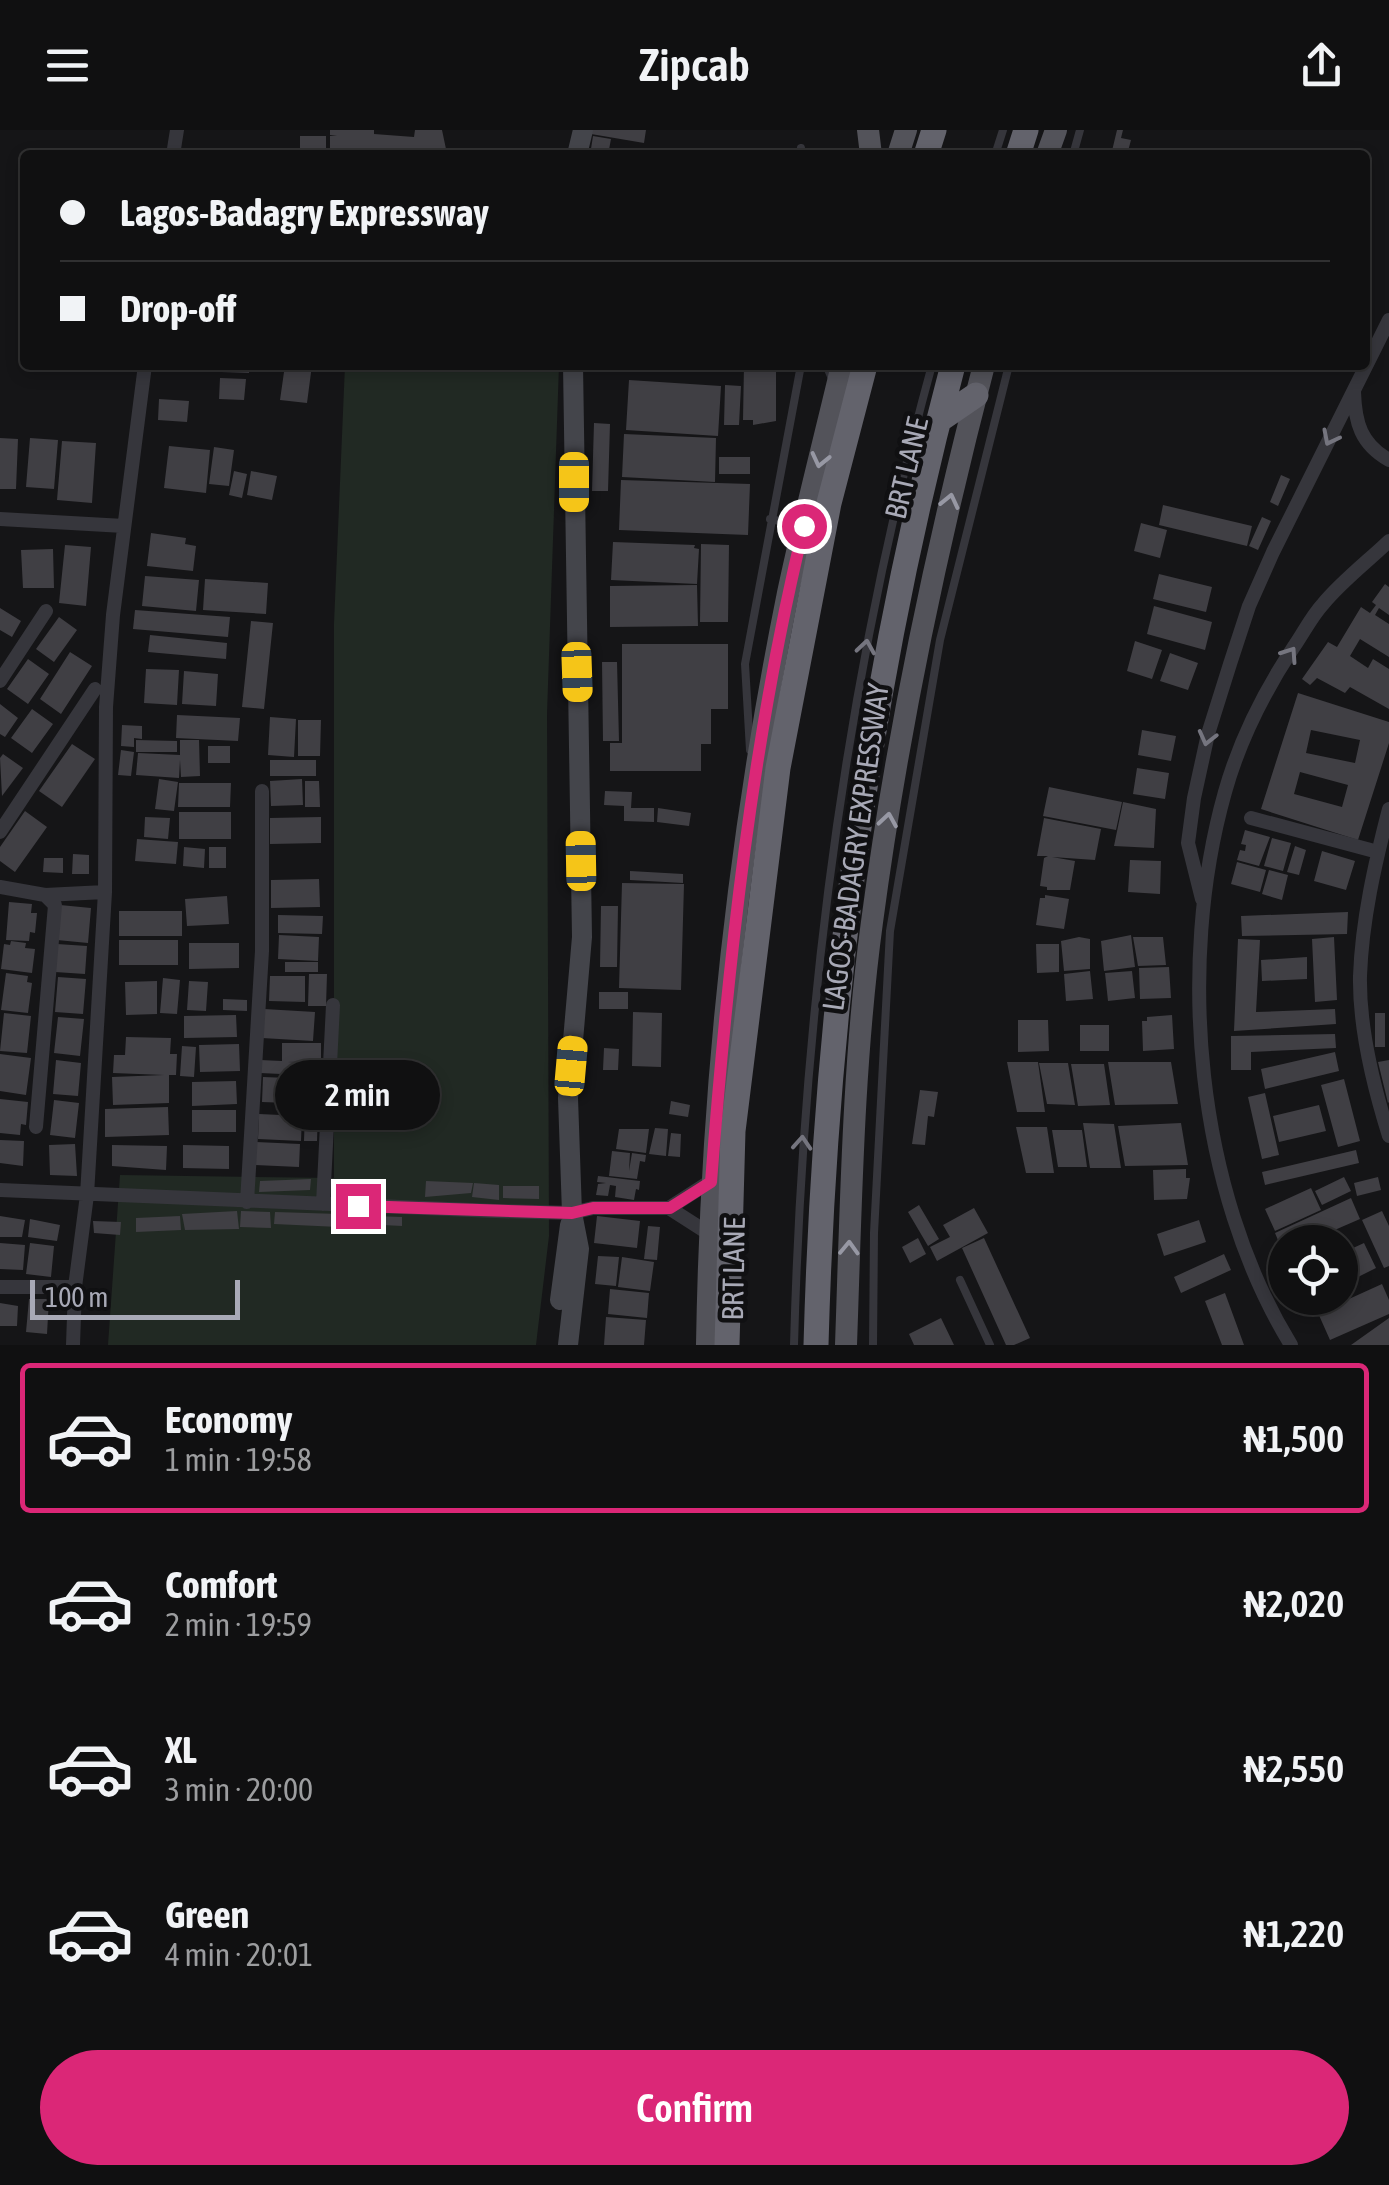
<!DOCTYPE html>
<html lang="en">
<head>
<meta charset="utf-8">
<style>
	:root { --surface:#101011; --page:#19191a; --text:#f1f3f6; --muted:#9c9d9f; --line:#303031; --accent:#db2777 }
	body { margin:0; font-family:"Asap Condensed",sans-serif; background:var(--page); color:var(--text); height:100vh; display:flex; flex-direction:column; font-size:38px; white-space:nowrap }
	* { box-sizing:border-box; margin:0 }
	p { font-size:32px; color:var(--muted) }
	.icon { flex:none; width:55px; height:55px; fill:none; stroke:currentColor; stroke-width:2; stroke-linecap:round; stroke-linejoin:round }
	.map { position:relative; height:1215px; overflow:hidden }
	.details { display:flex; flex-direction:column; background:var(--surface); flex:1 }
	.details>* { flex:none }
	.top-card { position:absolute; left:20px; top:20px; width:1350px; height:220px; border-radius:10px; box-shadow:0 5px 15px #0003,0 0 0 2px var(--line); display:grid; align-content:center; height:220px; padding:0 40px; background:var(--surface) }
	.tools { position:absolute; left:1268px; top:1095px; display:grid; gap:20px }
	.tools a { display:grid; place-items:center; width:90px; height:90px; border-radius:50%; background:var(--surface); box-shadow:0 5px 15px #0003,0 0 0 2px var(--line); font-size:50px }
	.scale { position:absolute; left:30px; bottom:25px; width:210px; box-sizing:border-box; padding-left:10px; border:5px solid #a8a9b6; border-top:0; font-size:28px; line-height:35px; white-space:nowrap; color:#a8a9b6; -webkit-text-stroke:8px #101012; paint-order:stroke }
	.end { position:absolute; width:45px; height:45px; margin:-22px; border:12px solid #db2777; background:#fff; box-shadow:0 0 0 5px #fff }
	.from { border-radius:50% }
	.bubble { position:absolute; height:70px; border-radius:35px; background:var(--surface); box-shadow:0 5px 15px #0003,0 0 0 2px var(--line); font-size:32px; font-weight:600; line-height:70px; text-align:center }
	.car { position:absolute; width:30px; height:60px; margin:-30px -15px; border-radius:12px; box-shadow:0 0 8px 2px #0007; background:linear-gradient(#f5c518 24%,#345 0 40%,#f5c518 0 76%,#345 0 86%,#f5c518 0) }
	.top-card b { display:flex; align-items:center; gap:35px; height:95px; font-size:38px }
	.top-card b+b { border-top:2px solid var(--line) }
	.top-card i { width:25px; height:25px; background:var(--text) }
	ul { padding:18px 0 0; list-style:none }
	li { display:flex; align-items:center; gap:30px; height:150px; margin:0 20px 15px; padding:0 20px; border:5px solid transparent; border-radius:10px }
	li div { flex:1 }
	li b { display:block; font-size:38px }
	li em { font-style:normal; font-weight:600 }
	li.current { border-color:var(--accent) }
	li>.icon { width:90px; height:90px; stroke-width:1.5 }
	.action { display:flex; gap:20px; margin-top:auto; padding:20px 40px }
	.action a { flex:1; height:115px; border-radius:60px; background:var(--accent); color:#fff; font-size:40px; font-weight:600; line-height:115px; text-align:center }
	header { display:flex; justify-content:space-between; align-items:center; height:130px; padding:0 40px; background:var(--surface); font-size:45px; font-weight:600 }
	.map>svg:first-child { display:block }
	.green { fill:#212923 }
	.building { fill:#403f44; fill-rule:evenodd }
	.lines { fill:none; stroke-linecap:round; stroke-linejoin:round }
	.service { stroke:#36363c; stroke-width:8 }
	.minor { stroke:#36363c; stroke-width:14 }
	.secondary { stroke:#44454b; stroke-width:20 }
	.primary { stroke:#53535a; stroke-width:22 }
	.motorway { stroke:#63636c; stroke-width:25 }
	.oneway { stroke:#75757f }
	.oneway2 { stroke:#9798a4 }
	.route { stroke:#db2777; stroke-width:12 }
	.labels { text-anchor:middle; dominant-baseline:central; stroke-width:9; stroke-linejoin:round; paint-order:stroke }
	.street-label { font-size:30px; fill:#a8a9b6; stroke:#101012 }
</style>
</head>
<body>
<header><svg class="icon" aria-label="menu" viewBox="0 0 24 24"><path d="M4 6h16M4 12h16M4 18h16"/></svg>Zipcab<svg class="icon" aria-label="share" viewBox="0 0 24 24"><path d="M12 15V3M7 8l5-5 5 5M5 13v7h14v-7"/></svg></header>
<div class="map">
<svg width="1389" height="1215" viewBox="0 0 1389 1215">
	<rect width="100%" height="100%" fill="#151517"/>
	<!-- green -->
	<path class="green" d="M345,235H559L547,584L549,1106L536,1215H108L120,1045L334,1048V494Z"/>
	<!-- building -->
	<path class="building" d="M330,0H374V4L414,7L415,0H442L446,19L342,18V25H330V6H337L330,5Z
		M592,0H646L644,13L591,4Z
		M1117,0H1123L1121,8L1131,10L1127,25H1111Z
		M300,6H326V25H300Z
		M593,6L611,9L608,25H590Z
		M193,235H249V243L193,241Z
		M285,235H312L307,273L280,270Z
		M744,235H776V291L753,295V290H743Z
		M220,248L246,249L244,270L219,269Z
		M629,250L721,256L718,306L626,300Z
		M725,255L741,256L739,295H724Z
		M159,269L189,271L187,292L158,290Z
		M594,293L610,294L608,361H592Z
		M624,304L716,308L715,352L622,347Z
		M0,308L18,309L16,359H0Z
		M30,308L58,310L54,359L26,357Z
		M62,311L96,313L92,373L57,370Z
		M169,316L210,320L206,363L164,358Z
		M214,317L234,320L229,356L209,354Z
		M719,327H750V344H719Z
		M234,341L247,344L242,368L229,365Z
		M251,341L277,346L272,370L247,365Z
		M1281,345L1290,349L1278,376L1270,372Z
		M621,350L750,354L748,405L619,400Z
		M1163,375L1252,396L1247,416L1159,395Z
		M1262,387L1271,391L1258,420L1249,416Z
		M1141,393L1167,400L1160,428L1134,421Z
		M151,403L186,408L185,414L196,416L193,441L147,436Z
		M613,412L695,415L694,418L699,419L697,454L611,450Z
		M701,414L729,415L728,492H700Z
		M65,415L91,417L86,476L59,473Z
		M53,419L54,458H23L21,420Z
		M1159,444L1212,457L1206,482L1153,469Z
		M145,446L199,450L196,481L142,476Z
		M205,449L268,453L266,484L203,480Z
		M1385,454L1389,457V485L1379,478L1375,485L1389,494V527L1360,509L1350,526L1368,538L1373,529L1389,539V579L1350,557L1345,563L1317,548L1310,555L1302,549L1328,512L1337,517L1361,477L1370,483L1376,475L1372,472Z
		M697,455L698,496L610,497V456Z
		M1154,476L1212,492L1205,520L1147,504Z
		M0,478L21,491L12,507L0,500Z
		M135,480L230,487L228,507L133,499Z
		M59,487L77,500L54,532L36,519Z
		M251,491L273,493L264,579L242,577Z
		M150,505L227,513L226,529L148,522Z
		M1135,511L1162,520L1152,549L1127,541Z
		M622,514H728V579H711V614H701V641H610V613H622Z
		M70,522L92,536L61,584L40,569Z
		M1170,523L1198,533L1188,560L1160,551Z
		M28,529L49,544L28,574L7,559Z
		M602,532H617L619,611H603Z
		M146,539L179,540L177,575L144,573Z
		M184,541L218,544L216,576L182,574Z
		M1298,563L1389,592V613L1358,710L1261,679ZM1311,600L1360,610L1355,633L1306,623ZM1300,642L1348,655L1342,677L1294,664Z
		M0,574L18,588L5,607L0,604Z
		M32,579L53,594L32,623L11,608Z
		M177,585L240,588L238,611L176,608Z
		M270,587L296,589L294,627L268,625Z
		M298,590H321L320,626H298Z
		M122,595L142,596V609L134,608V617L121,616Z
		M1142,600L1176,606L1171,631L1138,625Z
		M136,610L177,611V622H136Z
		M180,610H199L200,646L181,647L180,630L179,648L136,645L138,623L180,625Z
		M72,614L95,629L62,677L39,661Z
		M208,616H230V633H208Z
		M121,620L134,622L131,646L118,645Z
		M3,624L23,638L2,666L0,628Z
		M270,630H316V646H270Z
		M1137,638L1169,643L1165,669L1133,664Z
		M159,649L178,652L174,681L155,679Z
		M302,649L303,675L271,676L270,651Z
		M305,651H319L320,677H305Z
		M179,653H231L230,677H178Z
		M1049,657L1122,672L1116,700L1043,686Z
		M605,661L632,662L631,678H654V692L624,691V676L604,675Z
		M1123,672L1156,679L1154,718L1114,716Z
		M658,678L691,683L689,696L657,692Z
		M25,681L47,697L15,742L0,731V717Z
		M179,682H231V709H179Z
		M145,687L170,688L168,709L144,707Z
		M321,687V713L270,714V688Z
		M1044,688L1101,699L1095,730L1052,727L1075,731L1070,760H1047V757L1040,756L1044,728L1048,726H1037Z
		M1245,700L1270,707L1259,736L1237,730L1240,720L1245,721L1246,715L1241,714Z
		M1272,708L1291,713L1283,741L1264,736Z
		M137,709L178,712L176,734L135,731Z
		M1295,716L1306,720L1299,745L1287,742Z
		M184,717L205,719L204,738L183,736Z
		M209,717H226V738H209Z
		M1322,721L1355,731L1346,760L1314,751Z
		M73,724L89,725V744H72Z
		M44,728H63V743L43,742Z
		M1130,730L1161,731L1160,764L1128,762Z
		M1237,732L1266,740L1260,762L1231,754Z
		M1269,740L1288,745L1282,770L1262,764Z
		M630,741L683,744V753L630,750Z
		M319,749L320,777L271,778V750Z
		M622,753L684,754L681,860L619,858Z
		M1045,765L1069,769L1064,799L1036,795L1040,768H1045Z
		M227,766L229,794L187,796L185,769Z
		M9,772L32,774L31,783H37L35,803L30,802L29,811L6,810Z
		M60,775L91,778L88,813L57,810Z
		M601,776H618L617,837H600Z
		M119,781H182V806H119Z
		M1348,782L1347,804L1242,806L1241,786Z
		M278,785L323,786L322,804L278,803Z
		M279,805L319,807L318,831L278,829Z
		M1131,805L1135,837L1104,841L1101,811Z
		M1079,807L1090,809V839L1064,841L1061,811Z
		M1133,807H1163L1166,835L1138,836Z
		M1334,807L1337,870L1315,872L1312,809Z
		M1238,809L1260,810L1256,882L1335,879L1336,894L1234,901Z
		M119,810H178V835H119Z
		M11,811L26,813L25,818L35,819L32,843L1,839L4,814L10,815Z
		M189,813H239V838L189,839Z
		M57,814L87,816L85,844L55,842Z
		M1036,814H1059V842L1037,843Z
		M1307,827V849L1262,851L1261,830Z
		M285,832H318V842H285Z
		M1169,837L1171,868L1140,869L1139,838Z
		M1090,841L1093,869L1066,871L1064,844Z
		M1132,841L1135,868L1108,871L1105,843Z
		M6,843L28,846L27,852L32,853L28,883L1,880Z
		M309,844H327L326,876H308Z
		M270,846H305V872L269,871Z
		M58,847L86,849L83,884L55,882Z
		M163,848L180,850L177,884L160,883Z
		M157,851V884L126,885L125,852Z
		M189,851L208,852L206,881L187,880Z
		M599,862H628V879H599Z
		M223,869L247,870V881L223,880Z
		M264,879L315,882L313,911L262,908Z
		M633,882L662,883L661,937L632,936Z
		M4,883L31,886L27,923L0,921Z
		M1375,883H1385V917H1375Z
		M236,885L237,907L184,908V886Z
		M1172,885L1174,919L1143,921L1142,891H1147V887Z
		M58,887L84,889L80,926L54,923Z
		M1018,890H1048L1049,921L1018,922Z
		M1080,895H1109V921H1080Z
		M1335,904L1336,918L1251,922V940H1231V906Z
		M126,907L171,908L170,924H177L176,945H169V973L113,975L112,947L164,945L113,943L114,925H125Z
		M282,913H321V931L288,932L324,934L323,946L260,943V930L282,931Z
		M239,914L240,941L200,942L199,915Z
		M182,916L196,917L194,947L180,946Z
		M604,918L619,919L618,940H603Z
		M1335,922L1339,941L1265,959L1261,939Z
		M0,924L31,928L26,965L0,961Z
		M56,930L81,933L78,966L53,964Z
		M1389,930V972L1388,973L1378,932Z
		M1007,932H1038L1045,982H1017Z
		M1108,932H1171L1178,974L1115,975Z
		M1039,933H1068L1075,975L1047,974Z
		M1071,934H1104L1110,975L1078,976Z
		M263,947L315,949V974L262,972Z
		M1344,949L1360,1011L1338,1017L1321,955Z
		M236,951L237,974L192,976V952Z
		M920,960L938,962L934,987L928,986L925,1015L912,1014Z
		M1265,963L1279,1025L1262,1029L1248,967Z
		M0,969L28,972L26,995L21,994L20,1005L0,1003Z
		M54,970L79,973L75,1008L50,1005Z
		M671,971L690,975L688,987L669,984Z
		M1319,975L1326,1001L1279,1012L1273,986Z
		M168,977L169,1005L105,1007V979Z
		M192,980H236V1002H192Z
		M305,980H318L317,1011H304Z
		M345,980H377L378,1001L345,1002Z
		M259,984L302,986L301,1011L258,1009Z
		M1083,993L1114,994L1121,1038H1090Z
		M1181,993L1188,1035L1125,1036L1118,996Z
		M1016,997H1047L1054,1043H1026Z
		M655,998L668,999L666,1026L649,1024Z
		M619,999H649L646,1023L616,1019Z
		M1052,1000H1082L1087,1037H1058Z
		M671,1003L681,1004L680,1027L668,1026Z
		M0,1010L24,1011L23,1036L0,1033Z
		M256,1012L300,1014L299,1037L255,1035Z
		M75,1014L77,1046L50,1045L49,1015Z
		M112,1015L167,1016L166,1040L112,1036Z
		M183,1015L229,1016V1039L183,1038Z
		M1356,1020L1359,1033L1265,1055L1262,1042Z
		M612,1021L630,1023L629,1041L632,1023L646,1025L645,1032L640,1031L637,1049L609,1046Z
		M1186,1039V1048H1190L1187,1069L1154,1070L1153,1040Z
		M598,1046L640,1051L639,1060L636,1059L634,1070L615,1067L616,1056L610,1055L608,1066L596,1065L598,1054L606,1053L597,1052Z
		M1344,1047L1351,1061L1322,1075L1315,1061Z
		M1378,1047L1381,1060L1357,1066L1354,1053Z
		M311,1049L310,1060L259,1062L260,1051Z
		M426,1051L473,1053L471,1063L425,1067Z
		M474,1053L499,1055V1070L472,1067Z
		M503,1056H539V1069L503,1068Z
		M1311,1058L1321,1080L1275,1101L1265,1079Z
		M1351,1068L1360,1089L1307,1112H1285V1127L1275,1103Z
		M919,1075L939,1109L928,1116L908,1082Z
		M974,1078L988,1103L937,1131L930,1117L950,1107L943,1095Z
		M237,1081L239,1099L185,1100L182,1084Z
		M241,1081L270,1082L271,1098L240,1097Z
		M1382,1081L1389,1096V1136L1384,1138L1362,1090Z
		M275,1082L339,1084V1097L274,1094Z
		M344,1085L402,1087V1096L344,1093Z
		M0,1086L25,1090L22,1107H0Z
		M180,1086L181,1100L136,1102V1088Z
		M597,1086L640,1091L637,1118L594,1113Z
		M30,1089L60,1095L57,1111L28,1107Z
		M1199,1090L1206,1112L1164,1126L1157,1104Z
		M93,1091L121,1092L120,1105L94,1103Z
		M648,1096L660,1097L657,1130L644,1129Z
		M918,1108L926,1124L910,1133L902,1117Z
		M984,1108L1030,1208L1014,1215H1006L962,1118Z
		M0,1113L25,1115L23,1140L0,1139Z
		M30,1113L54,1116L51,1147L26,1144Z
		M1364,1113L1376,1138L1340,1156V1124Z
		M1224,1124L1231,1140L1181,1163L1174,1147Z
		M598,1126L619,1127L616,1156L595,1154Z
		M622,1127L654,1132L650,1161L618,1157Z
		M1382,1154L1389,1170V1184L1330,1210L1318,1183Z
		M610,1159L649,1163L647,1188L608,1184Z
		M1225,1163L1244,1215H1222L1205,1171Z
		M29,1169H49L47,1204L26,1202Z
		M0,1173L18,1176L17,1196H0Z
		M606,1187L646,1190L644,1215H604Z
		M941,1188L954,1215H914L909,1204Z
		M1389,1188V1215H1351Z"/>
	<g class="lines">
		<!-- service -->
		<path class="service" d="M801,18L802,25
			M995,25L1003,0
			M1073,25L1080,0
			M826,235L833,251
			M770,389L800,395
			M750,620L745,534L801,235
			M960,1150L990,1215
			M794,1215C803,884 844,555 932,235
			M873,1215L874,1103L890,801L940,510L1009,235"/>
		<!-- minor -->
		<path class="minor" d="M173,25L177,0
			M1354,262C1355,293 1361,314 1389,330
			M0,389L124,396
			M0,551L46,481
			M1389,679C1375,733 1362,790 1360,846C1359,897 1374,958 1389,1006
			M1251,688L1378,722
			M0,702L95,559
			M0,757L45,765L105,762
			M1202,769L1188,713L1194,668L1208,604L1230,534L1249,476L1273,422L1389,190
			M36,997L55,775L45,765
			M0,1060L495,1081L572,1083L593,1078H669L708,1103
			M247,1072L262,821V661
			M323,1074L333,875
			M669,1078L711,1051
			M0,1157H75
			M73,1215L75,1157L87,1065L105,762L106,577L113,485L145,235
			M1291,1215C1196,1060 1176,836 1225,662C1239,612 1264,562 1293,518C1303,504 1311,487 1323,474C1342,451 1367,432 1389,411"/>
		<!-- secondary -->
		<path class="secondary" d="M577,25L583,0
			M560,1170L570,1095
			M568,1215L579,1119L572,1083L568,968L582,807L573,235"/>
		<!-- primary -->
		<path class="primary" d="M868,0L871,25
			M898,25L906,0
			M1047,25L1056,0
			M707,1215C711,963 738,710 788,463C804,387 824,311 842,235
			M846,1215C851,1074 853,932 872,792C897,604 936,419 984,235"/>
		<!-- motorway -->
		<path class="motorway" d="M926,25L934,0
			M1018,25L1026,0
			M938,291L976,265
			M727,1215L733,1001L778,638L829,373L865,235
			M816,1215C825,883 867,556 953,235"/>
	</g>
	<!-- one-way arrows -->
	<defs><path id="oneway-chevron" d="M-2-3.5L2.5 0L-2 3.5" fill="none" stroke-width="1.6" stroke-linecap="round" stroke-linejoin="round" transform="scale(2.5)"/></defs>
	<g class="oneway">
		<use href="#oneway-chevron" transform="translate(1330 308) rotate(117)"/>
		<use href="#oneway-chevron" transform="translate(866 517) rotate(-81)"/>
		<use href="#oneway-chevron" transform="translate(1290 524) rotate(-56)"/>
		<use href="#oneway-chevron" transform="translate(1207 608) rotate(104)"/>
		<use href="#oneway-chevron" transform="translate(802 1013) rotate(-86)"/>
	</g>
	<g class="oneway2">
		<use href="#oneway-chevron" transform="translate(820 330) rotate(103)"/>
		<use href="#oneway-chevron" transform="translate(950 371) rotate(-77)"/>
		<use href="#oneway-chevron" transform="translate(888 690) rotate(-81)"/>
		<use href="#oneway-chevron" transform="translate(849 1118) rotate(-88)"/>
	</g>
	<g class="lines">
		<!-- route -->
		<path class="route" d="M358,1076L572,1083L593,1078H670L711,1052C728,832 752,610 804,396"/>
	</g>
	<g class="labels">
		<!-- street labels -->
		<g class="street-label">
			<text transform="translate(906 338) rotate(-77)">BRT LANE</text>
			<text transform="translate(855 717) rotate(-82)">LAGOS-BADAGRY EXPRESSWAY</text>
			<text transform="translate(733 1139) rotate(-89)">BRT LANE</text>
		</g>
	</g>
</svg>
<div class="tools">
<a><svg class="icon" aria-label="locate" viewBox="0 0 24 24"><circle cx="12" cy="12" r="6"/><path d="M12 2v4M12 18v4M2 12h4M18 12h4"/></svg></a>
</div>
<div class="scale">100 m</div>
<i class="end from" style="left:804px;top:396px"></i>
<i class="end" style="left:358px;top:1076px"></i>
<div class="bubble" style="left:275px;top:930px;width:165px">2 min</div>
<i class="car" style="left:574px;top:352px;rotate:180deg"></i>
<i class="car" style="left:577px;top:542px;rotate:178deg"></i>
<i class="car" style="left:581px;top:731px;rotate:359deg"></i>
<i class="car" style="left:571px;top:936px;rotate:5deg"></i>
<div class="top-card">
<b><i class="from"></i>Lagos-Badagry Expressway</b>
<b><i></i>Drop-off</b>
</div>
</div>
<section class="details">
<ul>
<li class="current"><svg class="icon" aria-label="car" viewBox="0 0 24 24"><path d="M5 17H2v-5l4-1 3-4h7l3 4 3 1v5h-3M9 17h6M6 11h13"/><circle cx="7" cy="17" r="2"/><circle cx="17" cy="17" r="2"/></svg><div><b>Economy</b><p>1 min · 19:58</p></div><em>₦1,500</em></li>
<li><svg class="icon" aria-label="car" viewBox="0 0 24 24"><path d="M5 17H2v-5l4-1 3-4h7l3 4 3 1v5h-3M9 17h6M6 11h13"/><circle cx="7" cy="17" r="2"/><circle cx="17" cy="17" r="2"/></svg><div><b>Comfort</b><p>2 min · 19:59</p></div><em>₦2,020</em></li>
<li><svg class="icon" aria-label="car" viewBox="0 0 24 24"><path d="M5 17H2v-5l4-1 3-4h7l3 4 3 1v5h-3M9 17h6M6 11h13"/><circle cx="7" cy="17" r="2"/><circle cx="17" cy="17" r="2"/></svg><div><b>XL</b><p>3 min · 20:00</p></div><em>₦2,550</em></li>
<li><svg class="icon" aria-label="car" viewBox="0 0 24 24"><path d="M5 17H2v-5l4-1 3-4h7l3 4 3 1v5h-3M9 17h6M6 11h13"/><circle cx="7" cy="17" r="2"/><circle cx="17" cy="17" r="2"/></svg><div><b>Green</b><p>4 min · 20:01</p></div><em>₦1,220</em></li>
</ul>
<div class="action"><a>Confirm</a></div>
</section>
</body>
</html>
